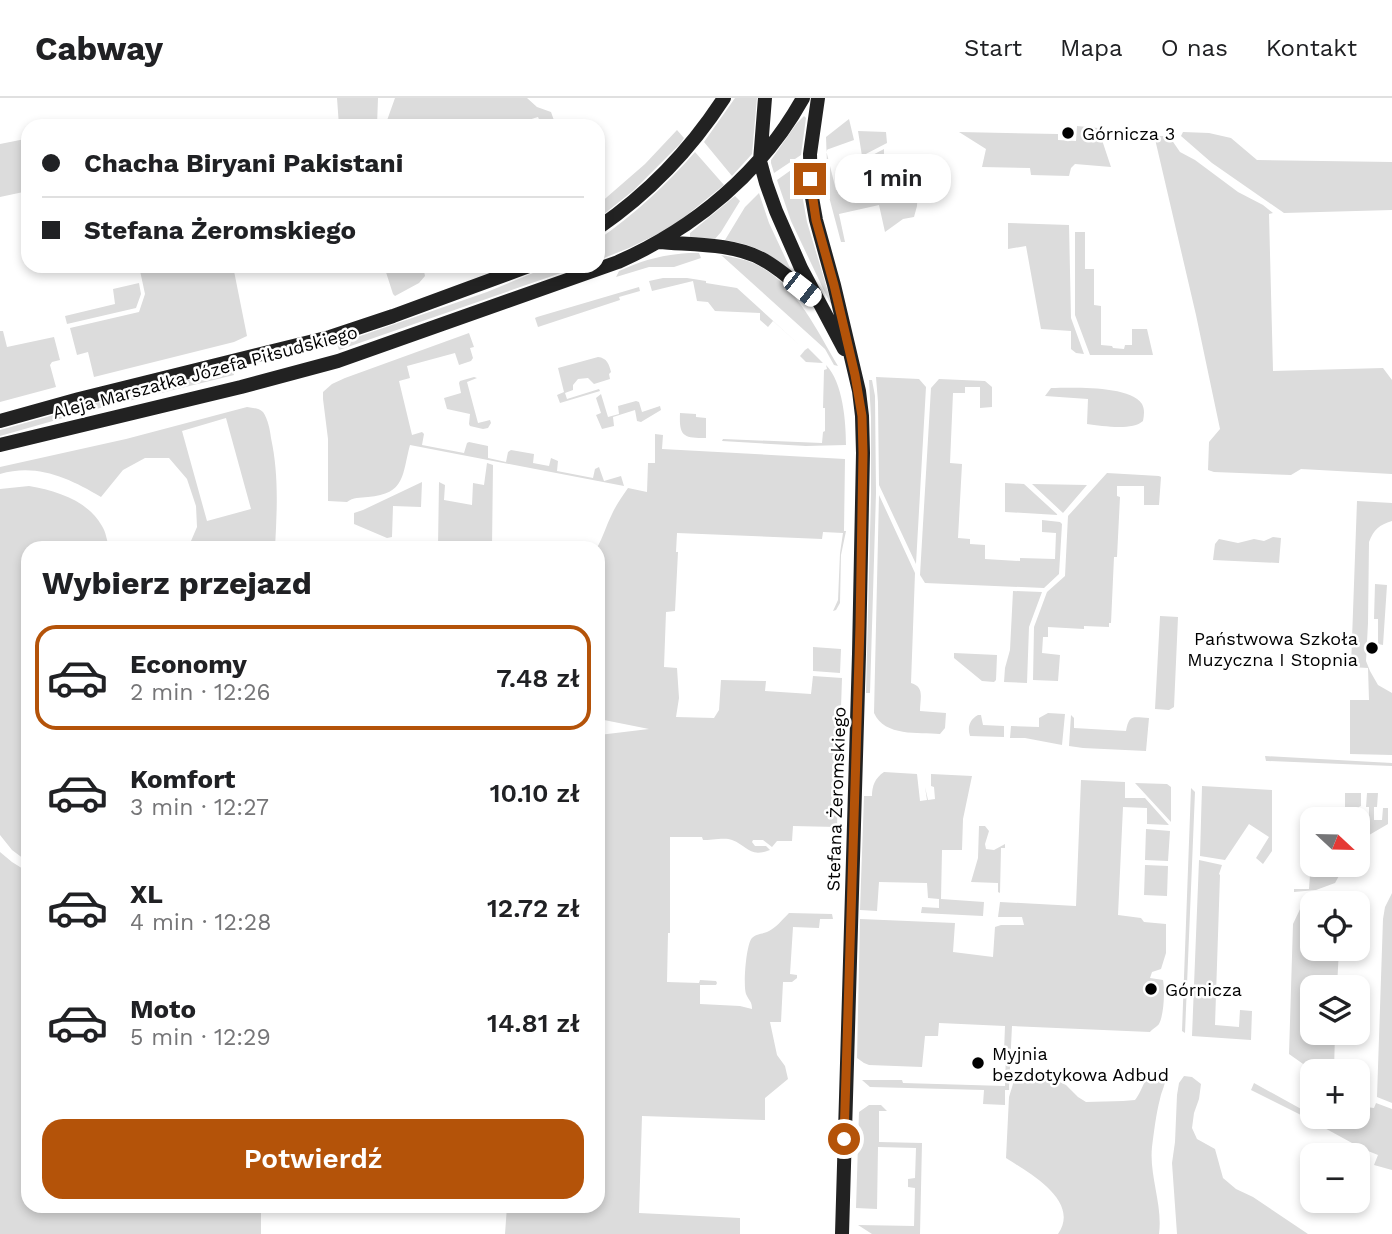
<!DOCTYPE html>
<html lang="pl">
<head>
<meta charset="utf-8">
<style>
	:root { --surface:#fff; --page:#f6f6f6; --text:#202124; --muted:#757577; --line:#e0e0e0; --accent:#b45309 }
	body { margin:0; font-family:"Work Sans",sans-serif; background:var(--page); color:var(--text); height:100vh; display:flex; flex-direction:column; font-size:26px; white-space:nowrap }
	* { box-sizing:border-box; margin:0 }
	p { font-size:23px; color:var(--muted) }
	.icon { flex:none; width:38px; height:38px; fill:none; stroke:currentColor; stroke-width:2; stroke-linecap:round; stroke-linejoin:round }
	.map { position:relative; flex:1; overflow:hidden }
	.details { position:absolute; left:21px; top:443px; width:584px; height:672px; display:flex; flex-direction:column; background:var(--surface); border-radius:21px; box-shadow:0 4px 10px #0003 }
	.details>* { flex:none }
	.banner { position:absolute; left:21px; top:21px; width:584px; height:154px; border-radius:21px; box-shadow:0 4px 10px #0003; display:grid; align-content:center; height:154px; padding:0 21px; background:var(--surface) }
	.needle { width:46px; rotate:112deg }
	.fabs { position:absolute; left:1300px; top:709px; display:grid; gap:14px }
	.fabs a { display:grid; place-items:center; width:70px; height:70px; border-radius:14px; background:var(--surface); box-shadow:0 4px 10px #0003; font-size:35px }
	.end { position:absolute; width:32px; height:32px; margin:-16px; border:9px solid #b45309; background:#fff; box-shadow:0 0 0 4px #fff }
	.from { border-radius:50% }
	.bubble { position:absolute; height:49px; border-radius:21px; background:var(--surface); box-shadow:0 4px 10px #0003; font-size:23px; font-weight:600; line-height:49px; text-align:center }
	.car { position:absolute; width:21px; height:42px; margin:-21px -10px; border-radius:9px; box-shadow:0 0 5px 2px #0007; background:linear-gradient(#fff 24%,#345 0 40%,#fff 0 76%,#345 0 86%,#fff 0) }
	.banner b { display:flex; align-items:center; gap:24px; height:66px; font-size:26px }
	.banner b+b { border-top:2px solid var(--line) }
	.banner i { width:18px; height:18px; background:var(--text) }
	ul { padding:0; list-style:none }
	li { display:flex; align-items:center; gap:21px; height:105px; margin:0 14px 10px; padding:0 7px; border:4px solid transparent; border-radius:21px }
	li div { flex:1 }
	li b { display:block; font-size:26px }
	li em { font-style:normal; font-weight:600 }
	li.selected { border-color:var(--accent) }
	li>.icon { width:63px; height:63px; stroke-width:1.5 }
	h2 { padding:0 21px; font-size:32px; line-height:84px }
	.primary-button { display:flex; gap:14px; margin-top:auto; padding:14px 21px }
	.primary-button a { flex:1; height:80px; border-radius:21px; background:var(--accent); color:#fff; font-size:28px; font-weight:600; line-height:80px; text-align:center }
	header { display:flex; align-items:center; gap:42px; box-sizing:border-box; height:98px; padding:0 35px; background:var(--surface); border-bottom:2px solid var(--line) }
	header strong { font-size:33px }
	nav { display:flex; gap:38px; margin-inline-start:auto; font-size:24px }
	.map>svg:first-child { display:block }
	.green { fill:#dcdcdc; fill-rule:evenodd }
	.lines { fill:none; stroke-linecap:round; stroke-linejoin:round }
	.secondary { stroke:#222; stroke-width:14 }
	.route { stroke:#b45309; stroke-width:9 }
	.poi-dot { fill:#000; stroke:#fff; stroke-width:2.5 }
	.labels { text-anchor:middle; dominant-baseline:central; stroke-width:5; stroke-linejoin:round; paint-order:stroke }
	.poi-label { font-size:18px; fill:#000; stroke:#fff; text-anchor:start }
	.street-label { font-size:18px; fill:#000; stroke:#fff }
</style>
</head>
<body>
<header>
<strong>Cabway</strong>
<nav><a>Start</a><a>Mapa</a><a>O nas</a><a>Kontakt</a></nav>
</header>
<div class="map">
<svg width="1392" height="1136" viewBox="0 0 1392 1136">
	<rect width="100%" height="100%" fill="#fff"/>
	<!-- green -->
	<path class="green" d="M337,0H378L377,28H339Z
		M395,0H527L537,9L551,14L556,28H542L538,19L509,28H385Z
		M735,0H757L752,56L732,78L704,44Z
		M804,18L806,20L801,57L774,75L771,65V62L797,25Z
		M849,21L854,42L826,52L836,92L867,85L863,62L884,51V68L929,70V88H918L917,108L914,119L903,121L885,134L879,107L839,116L845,144H841L828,95L826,39Z
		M1077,28L1098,30L1111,69L1075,66L1071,70L1069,78L1031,77L1030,70L982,69L986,51L959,34L1058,36V42L1076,43Z
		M677,32L684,40L680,46L634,92L599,120V106L645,66Z
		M858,33L886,34L887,45L862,58Z
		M1183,34L1209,35L1231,40L1257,62L1392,64V112L1284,115L1212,65L1181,38Z
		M1159,38H1169L1180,54L1195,62L1238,94L1263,107L1273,115L1269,116L1273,273L1383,270L1392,282V376L1301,371L1291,377L1214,374L1208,372L1209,344L1220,331L1196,217L1155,41Z
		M25,41L28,55V93L0,99V46Z
		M695,54L724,87L672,129L629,150L599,162V141C635,116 666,87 695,54Z
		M801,65L802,96L807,124L832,207L829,203L791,123L777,82Z
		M759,95L769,125L791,172L789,173C768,153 753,147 725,142L745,109Z
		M735,98L740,103L721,134L715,141L690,139V135Z
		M1008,125L1069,127L1071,220L1084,256L1076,255L1071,251V233L1041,231L1026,148L1008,151Z
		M1075,134H1085V171H1094V207L1101,208V247L1112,248L1113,250L1124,251L1125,247H1132V231H1147L1153,257H1090L1075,217Z
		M689,155H699L701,160L674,169H649L616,179L619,173C643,162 662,157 689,155Z
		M721,157C732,159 743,161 753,165C794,183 816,231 838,268L834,267L825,251Z
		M139,168H233L247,238L234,244L94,279L88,254L77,257L70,230L139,214L145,196Z
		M384,168H423L425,178L419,185L395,198L393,196Z
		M550,168H581L339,252L337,246L487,194Z
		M663,180H687L706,183V185L737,190L805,252L808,250L823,265L806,264L800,258L805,252L773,223L768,229L760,222V215L715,213L708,204L697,203L693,183L652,193L649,183Z
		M139,185L141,196L136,210L67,226L65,218L115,206L113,191Z
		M639,189L640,193L619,199L620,202L538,229L535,220L537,219Z
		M0,233H3L7,249L54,239L60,262L52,264L50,267L56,289L0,304Z
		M469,235L474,249L470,250L473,260L471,263L459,267L455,255L407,268L410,280L399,283L412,337L422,334L424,336L422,347L464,355L467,345L469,344L488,348V360L506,364L508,354L511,352L534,356L533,365L549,368L551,360L558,363L557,373L593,380L595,371L599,369L604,383L621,378L624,388L410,347C402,376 406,396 368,399C360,400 353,399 347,404L328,403V341L323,301V294L332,286L345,280Z
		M598,259C607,260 609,266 611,274L609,276L610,281L594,286L588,280L578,281L573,287V292L565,295L567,301L599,291L600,293L560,305L557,297L564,294L558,270Z
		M826,267C843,284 846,324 846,347L806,348L722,343L723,341L822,345L823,334L825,333V310H823L824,272L827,271Z
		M232,271L234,277L88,313L0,338V332L96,305Z
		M474,279L477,280L467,284L478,325L490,322L491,325L488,330L483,331L470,328L469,326L470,316L447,311L444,300L461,295L459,285L460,283Z
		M876,279L919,281L926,289L916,466L879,387L878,304Z
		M939,281L985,283L992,289V309L980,310V289H965V295H953L950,365L962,366L958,440L970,441V446L985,447V461L1020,463V460L1055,461L1056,435L1042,434V422L1060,424L1062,426L1059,476L1044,490L925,485L920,477L931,290Z
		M869,282H872L875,298L876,395L870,595H866L871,396V320Z
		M1051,290C1072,290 1129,287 1142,306C1145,312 1144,317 1143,323C1132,333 1103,328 1087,326L1088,301L1045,298Z
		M601,296L608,319L619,316L618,308L636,303L639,304L642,314L660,308L661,312L641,324L637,323L635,312L613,319L614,328L602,331L596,317L601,315L596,300Z
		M247,309C253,310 259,310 263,314C268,321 270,332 271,340C279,377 277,413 275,450H188L197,429L196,408L187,381L169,360H145L123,372L101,399C69,380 37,365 0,376V369L126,341ZM226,320L251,411L207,423L182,333Z
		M680,315L696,316V319L706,320V340C683,340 679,338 680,315Z
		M655,336L663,337L662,351L845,361L844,433H846L841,457L840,505L836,512L833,513L838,502L840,455L843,435L823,434L822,441L677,435L676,454H678L675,513L666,514L664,569L677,570L679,600L676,619L714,620L719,612L721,582L766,583L765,593L811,596L813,578L842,580L837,729L793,728L792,743H777L772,749L763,742H753L752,744L755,748H766L770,752C749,760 748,748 732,742C726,739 711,742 703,742L702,739H670V835H668L667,884L699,885L700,882L716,883L717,885L716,887H700V906L740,908L752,911C752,903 749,903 746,896C743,888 746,846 752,840C756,836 762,836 767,834C775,831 783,821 789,815L832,816L833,821H820L819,830L793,829L790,876L797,877V880L792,884H783L781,924H770L777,957L785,968L788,981L765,1000V1022L642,1018L639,1115L740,1120V1136H505L507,1108H513V1110L531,1111V1108H598L599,637L649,631L599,621V618L602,613V596L598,595L599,536L602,525L603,516L599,502L598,450H597C603,439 606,428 612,416C616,407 622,399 628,390L647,394L648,365H655Z
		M487,365L493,367L492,450H437L438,448L439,384L445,387L444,402L472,407L473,385L484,387Z
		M1107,375L1159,378L1161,379L1159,407H1144V388H1117V398L1120,399L1117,459H1114L1111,525H1109V529L1084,528V531L1048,529V539H1043L1042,555L1060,557L1058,583L1033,582L1034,529L1047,494L1065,478L1068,418Z
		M422,384L421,409L393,408L392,439L387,440L354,426V415L363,412Z
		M1005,385L1024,386L1058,417L1005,414Z
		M1032,386L1087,387L1063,415Z
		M29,388C57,393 87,402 102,428C106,434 107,443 109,450H28V764L12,752L0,737V391Z
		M879,397L915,475L911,585C925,589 920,600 920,613L946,615L945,630L940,636C918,634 885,639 874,615Z
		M1357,403L1392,405V423C1379,427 1374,431 1369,444L1368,525L1366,563L1370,573L1378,587L1392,595V657L1350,656V602H1369L1368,570L1351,569Z
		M1273,439L1281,440L1279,465L1213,462L1215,446L1219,441L1238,445L1254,441L1264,443Z
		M1375,486L1387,487L1383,547L1378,546V521H1374Z
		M1013,493L1042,494L1029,529L1027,585L1004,584L1005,570L1010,552Z
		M1160,518L1178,519L1174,609L1169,612L1155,611Z
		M813,549L841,551L840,575L813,573Z
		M954,555L997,557L996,582L994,584L982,583L954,560Z
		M1048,615L1065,616L1062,647L1025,640H1010L1011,628L1039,629V620Z
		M978,617H981L983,627L1004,628V639L970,638C967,629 970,621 978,617Z
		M1071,617L1074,620V630L1126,633C1129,616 1133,619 1149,620L1146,653L1083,650L1069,648Z
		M1265,658L1392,665V668L1268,663H1266Z
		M884,674L917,676L920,703L927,702L925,689L928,702L935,701L934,689L931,688V676L972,678L963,721L962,752H942L941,801L984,804L983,818L921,815L922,809L939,810V801L928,800L927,785L879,784L877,813L860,812L864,698H872C872,688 875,680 884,674Z
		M1081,682L1125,684V700H1145L1169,727L1147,726V710L1123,709L1118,817L1141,820L1144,824L1166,826V855L1161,871L1152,874L1150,880L1163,882C1165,892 1164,917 1159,926C1159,927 1150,933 1150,934L1012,928L1009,989V992H1005V1007L983,1006L984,992L870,989L862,982H902L903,985L1005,988L1006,954H1004L1005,928L939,925L938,938H925L922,969L869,967L864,965L857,960L860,821L955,825L953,854L993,859L995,829L1001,827H1024L1022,819H998L1000,804L1076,808Z
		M1135,685L1167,686L1171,689V724Z
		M1202,688L1272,692V753L1263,766L1256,760L1269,739L1249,726L1225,762L1200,758Z
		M1191,690L1195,694L1185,935L1182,933Z
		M1345,695H1361V708L1359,709V722H1369V709H1366L1367,695H1378L1377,709H1374V722H1382L1383,710H1388V726L1364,740L1358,748V721H1345Z
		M979,728H985L989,733L985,746L986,751L994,752L1005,746V750H1001L1000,795L998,794V785L971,784L978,760Z
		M1146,731L1170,733L1168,763L1145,762Z
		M0,754L12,764L28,774V1108H261V1136H0Z
		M1199,762L1222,767L1219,776L1220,777L1215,927L1239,929L1240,912L1252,913L1251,942L1192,938Z
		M1145,767L1168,768L1167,798L1144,797Z
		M1335,767H1345L1335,785L1316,792L1294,794V791H1309L1310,777L1328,775Z
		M1392,795V1005L1377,999L1383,821L1385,809Z
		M1312,806V850L1339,851L1337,889H1312V934L1335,935L1334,973H1313L1289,956L1293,826L1302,807Z
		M1158,972L1165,975C1167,985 1162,991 1160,1001C1156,1016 1154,1034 1152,1049C1149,1078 1163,1107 1159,1136H1058C1081,1103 1029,1075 1006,1060L1009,999L1016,976L1025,973L1051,980L1066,987L1078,999L1086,1004L1123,1003L1135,1002C1144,991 1144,976 1158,972Z
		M1184,978L1192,979L1201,986L1199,1001L1194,1015L1192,1030L1197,1041L1215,1051L1223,1080L1236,1091L1253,1099L1308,1136H1177L1172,1065L1175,1044L1177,997L1179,985Z
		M1254,985L1312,1017V1018L1327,1024L1330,1019L1358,1018V1008L1374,1010L1376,1005L1392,1011V1072L1374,1067L1378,1057L1363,1051L1299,1016L1251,992Z
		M869,1007H881L887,1013H879V1044L922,1045L920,1136H872L858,1127L914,1128L915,1090L908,1089V1081L915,1080L916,1050L878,1049L877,1111L856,1110L859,1014Z"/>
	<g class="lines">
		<!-- secondary -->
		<path class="secondary" d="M765,0L760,63L766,85L776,113L801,170L844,251
			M818,0L810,56L811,94L816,122L834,187L859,293L862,318L863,355L859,556L842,1136
			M598,130C649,95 691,51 724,0
			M659,144C692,147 732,145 762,161C781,171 798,188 815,201
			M0,323L79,301L330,239L393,218L529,168
			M0,347L241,289L338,263L618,164C695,130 762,74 803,0"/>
	</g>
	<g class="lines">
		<!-- route -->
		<path class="route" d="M810,81L816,122L834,187L855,277L862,318L863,355L860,528L844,1041"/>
	</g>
	<!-- markers -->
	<g class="poi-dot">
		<circle cx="1068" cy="35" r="7"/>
		<circle cx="1372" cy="550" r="7"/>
		<circle cx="1151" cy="891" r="7"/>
		<circle cx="978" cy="965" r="7"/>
	</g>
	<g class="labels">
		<!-- poi labels -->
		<g class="poi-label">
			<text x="1082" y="35">Górnicza 3</text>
			<text x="1358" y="540" text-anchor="end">Państwowa Szkoła<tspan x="1358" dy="21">Muzyczna I Stopnia</tspan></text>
			<text x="1165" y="891">Górnicza</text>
			<text x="992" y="955">Myjnia<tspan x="992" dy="21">bezdotykowa Adbud</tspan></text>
		</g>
		<!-- street labels -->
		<g class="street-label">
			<text transform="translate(205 274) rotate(-15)">Aleja Marszałka Józefa Piłsudskiego</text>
			<text transform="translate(836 701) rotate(-88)">Stefana Żeromskiego</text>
		</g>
	</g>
</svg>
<div class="fabs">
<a><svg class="needle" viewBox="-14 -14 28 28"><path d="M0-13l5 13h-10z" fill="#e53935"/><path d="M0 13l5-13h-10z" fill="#757577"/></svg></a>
<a><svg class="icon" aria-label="locate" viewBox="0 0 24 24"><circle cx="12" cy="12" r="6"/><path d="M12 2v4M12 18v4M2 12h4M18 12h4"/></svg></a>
<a><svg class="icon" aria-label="layers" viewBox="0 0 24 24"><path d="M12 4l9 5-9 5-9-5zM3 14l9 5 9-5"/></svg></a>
<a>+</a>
<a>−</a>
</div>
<i class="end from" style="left:844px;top:1041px"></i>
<i class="end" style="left:810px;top:81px"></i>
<div class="bubble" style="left:835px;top:56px;width:116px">1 min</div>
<i class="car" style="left:802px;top:191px;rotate:128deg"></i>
<div class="banner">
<b><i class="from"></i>Chacha Biryani Pakistani</b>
<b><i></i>Stefana Żeromskiego</b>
</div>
<section class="details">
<h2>Wybierz przejazd</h2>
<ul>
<li class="selected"><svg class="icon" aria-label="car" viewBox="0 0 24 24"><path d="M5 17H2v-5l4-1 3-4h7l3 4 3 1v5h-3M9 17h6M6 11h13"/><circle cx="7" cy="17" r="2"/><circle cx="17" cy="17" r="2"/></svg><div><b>Economy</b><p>2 min · 12:26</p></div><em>7.48 zł</em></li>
<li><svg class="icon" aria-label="car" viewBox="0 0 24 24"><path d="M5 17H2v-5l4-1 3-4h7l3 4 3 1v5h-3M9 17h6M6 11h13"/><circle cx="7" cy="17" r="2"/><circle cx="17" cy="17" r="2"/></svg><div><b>Komfort</b><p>3 min · 12:27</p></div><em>10.10 zł</em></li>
<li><svg class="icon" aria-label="car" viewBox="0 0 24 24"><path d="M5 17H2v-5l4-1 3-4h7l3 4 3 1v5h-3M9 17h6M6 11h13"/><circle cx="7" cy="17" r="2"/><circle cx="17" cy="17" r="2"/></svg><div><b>XL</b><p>4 min · 12:28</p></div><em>12.72 zł</em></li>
<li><svg class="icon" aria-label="car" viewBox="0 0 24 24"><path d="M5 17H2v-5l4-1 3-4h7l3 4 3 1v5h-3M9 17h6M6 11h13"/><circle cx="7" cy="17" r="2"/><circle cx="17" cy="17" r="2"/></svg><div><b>Moto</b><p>5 min · 12:29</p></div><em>14.81 zł</em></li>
</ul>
<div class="primary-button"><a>Potwierdź</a></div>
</section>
</div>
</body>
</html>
